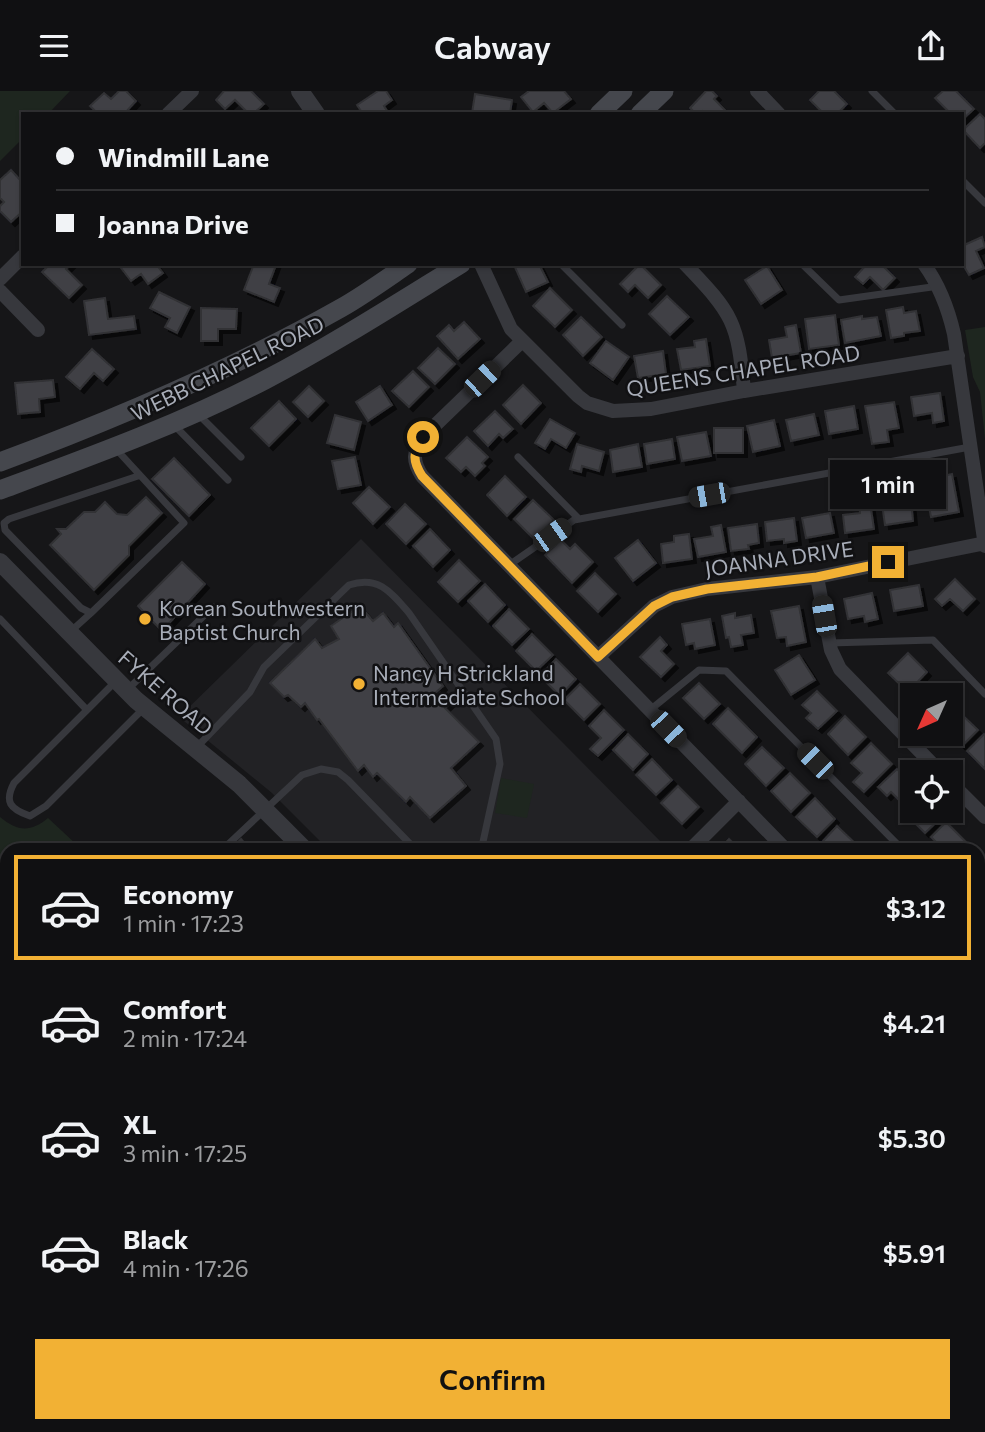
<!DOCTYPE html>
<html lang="en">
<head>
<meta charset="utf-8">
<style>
	:root { --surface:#101012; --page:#1e1e20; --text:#f1f3f6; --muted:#9c9d9f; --line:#303032; --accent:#f2b134 }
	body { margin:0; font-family:Commissioner,sans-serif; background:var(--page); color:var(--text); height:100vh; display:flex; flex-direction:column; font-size:26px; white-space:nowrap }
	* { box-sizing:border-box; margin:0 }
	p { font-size:23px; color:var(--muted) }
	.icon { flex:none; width:38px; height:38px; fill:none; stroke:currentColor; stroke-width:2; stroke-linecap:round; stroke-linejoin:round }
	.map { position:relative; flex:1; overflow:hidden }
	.panel { position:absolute; left:0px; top:752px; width:985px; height:590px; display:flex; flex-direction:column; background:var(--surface); border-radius:21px 21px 0 0; box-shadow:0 2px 5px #0004,0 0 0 2px var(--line) }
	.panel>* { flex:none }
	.hud { position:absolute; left:21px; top:21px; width:943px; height:154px; border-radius:0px; box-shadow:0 2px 5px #0004,0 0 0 2px var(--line); display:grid; align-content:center; height:154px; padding:0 35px; background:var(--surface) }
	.needle { width:46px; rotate:225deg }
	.fabs { position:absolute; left:900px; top:592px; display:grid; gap:14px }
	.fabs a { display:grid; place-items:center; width:63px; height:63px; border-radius:0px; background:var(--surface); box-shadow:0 2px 5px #0004,0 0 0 2px var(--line); font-size:35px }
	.end { position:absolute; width:32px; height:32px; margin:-16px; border:9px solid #f2b134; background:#111; box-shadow:0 0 0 4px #111 }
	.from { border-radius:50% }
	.bubble { position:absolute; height:49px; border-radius:0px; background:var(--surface); box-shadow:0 2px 5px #0004,0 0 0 2px var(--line); font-size:23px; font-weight:600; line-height:49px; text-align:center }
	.car { position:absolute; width:21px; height:42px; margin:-21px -10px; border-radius:9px; box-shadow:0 0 5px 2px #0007; background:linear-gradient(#222 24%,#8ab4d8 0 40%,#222 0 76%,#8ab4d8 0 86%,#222 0) }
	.hud b { display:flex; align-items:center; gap:24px; height:66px; font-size:26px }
	.hud b+b { border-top:2px solid var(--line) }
	.hud i { width:18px; height:18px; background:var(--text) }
	ul { padding:12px 0 0; list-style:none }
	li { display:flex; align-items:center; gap:21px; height:105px; margin:0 14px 10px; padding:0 21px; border:4px solid transparent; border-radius:0px }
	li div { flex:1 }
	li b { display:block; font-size:26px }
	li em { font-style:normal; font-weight:600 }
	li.on { border-color:var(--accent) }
	li>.icon { width:63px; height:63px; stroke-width:1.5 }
	.primary-button { display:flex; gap:14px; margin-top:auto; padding:14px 35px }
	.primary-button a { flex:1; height:80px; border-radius:0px; background:var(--accent); color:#111; font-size:28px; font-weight:600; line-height:80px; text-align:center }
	header { display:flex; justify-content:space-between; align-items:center; height:91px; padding:0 35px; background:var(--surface); font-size:32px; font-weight:600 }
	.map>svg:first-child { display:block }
	.built { fill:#222225 }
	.green { fill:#1e261f }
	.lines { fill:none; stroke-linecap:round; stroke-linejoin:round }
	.stream { stroke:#2c353c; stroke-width:3.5 }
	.building { fill:#404145; stroke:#303034; stroke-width:2; filter:url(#shadow) }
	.service { stroke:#37383d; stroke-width:7 }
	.minor { stroke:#37383d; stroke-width:14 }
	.tertiary { stroke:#37383d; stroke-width:18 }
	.secondary { stroke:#45474d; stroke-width:19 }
	.route { stroke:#f2b134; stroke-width:9 }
	.poi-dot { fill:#f2b134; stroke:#111113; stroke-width:2.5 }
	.labels { text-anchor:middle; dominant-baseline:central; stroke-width:5; stroke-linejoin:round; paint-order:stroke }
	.street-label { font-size:21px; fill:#a8adb8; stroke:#111113 }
	.poi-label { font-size:21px; fill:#a8adb8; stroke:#111113; text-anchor:start }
</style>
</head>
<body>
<header><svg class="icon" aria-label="menu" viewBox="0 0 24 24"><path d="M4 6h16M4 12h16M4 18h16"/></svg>Cabway<svg class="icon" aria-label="share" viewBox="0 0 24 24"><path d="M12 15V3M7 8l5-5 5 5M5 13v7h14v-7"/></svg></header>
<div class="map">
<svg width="985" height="1341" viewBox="0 0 985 1341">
	<defs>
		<filter id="shadow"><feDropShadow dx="4" dy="4" stdDeviation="0" flood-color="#0009"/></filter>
	</defs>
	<rect width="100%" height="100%" fill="#161618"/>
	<!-- built -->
	<path class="built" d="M361,448L669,759H329L272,702L179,626Z"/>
	<!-- green -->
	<path class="green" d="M0,0H70L48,23H23V47L0,70Z
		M985,236V348L980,301L973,286L965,239Z
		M501,687L534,693L527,727L495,722Z
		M0,726C17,740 30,742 48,727L77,754L72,759L7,760V805L0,797Z"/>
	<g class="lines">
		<!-- stream -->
		<path class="stream" d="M0,1278L7,1281
			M486,1335L493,1341"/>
	</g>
	<!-- building -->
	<path class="building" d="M119,0H126L136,10L124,23H98L90,15L104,2L111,8Z
		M224,0H251L264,13L253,23H249L235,9L225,18L216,9Z
		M378,0H386L392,9L384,15L389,23H363L357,14Z
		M529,0H564L571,8L553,22L544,12L533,21L521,6Z
		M706,0H712L717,5L714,8L727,21L724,23H705L702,20L696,23L690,17Z
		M819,0H834L847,13L837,23H824L810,9Z
		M943,0H956L974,18L962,29V23H951L935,7Z
		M475,3L512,9L510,23L472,22Z
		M980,23L985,28V52L980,57L963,39Z
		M11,79L23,92V120L11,131L0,120V115L4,111L0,107V89Z
		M982,146L985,156L976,160L984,177L969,184L962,172V155Z
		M50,173H71L66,178L82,194L69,207L42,181Z
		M118,173H156L163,182L148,193L141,183L131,190Z
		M254,173L276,174L269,193L280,197L274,211L244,199Z
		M516,173H539L548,191L526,201L514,174Z
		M640,173L661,194L648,207L635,194L628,201L620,193Z
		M867,173H881L895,187L883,199L870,186L863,193L855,186Z
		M767,175L782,199L761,213L745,189Z
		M550,197L572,219L555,236L533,215Z
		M159,201L190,216L177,242L165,236L170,227L150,217Z
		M667,205L689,226L670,244L649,223Z
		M105,207L108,228L134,225L136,238L89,244L84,210Z
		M903,216L904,222L916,220L920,240L904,242V245L891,247L886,219Z
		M201,217L237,218L236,238H218V250H201Z
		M835,224L839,254L809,258L805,228Z
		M862,225V228L877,226L881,245L845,252L841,229Z
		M581,226L602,246L583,265L563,244Z
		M464,231L480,248L458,268L437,245L449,234L454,240Z
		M796,234L801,262L772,267L769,249L787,246L785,236Z
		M706,248L710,275L681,279L677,258L695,256L694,250Z
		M606,250L629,266L613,289L590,272Z
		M438,257L455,273L435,293L418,277Z
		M92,258L114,278L103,290L94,282L80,298L66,286Z
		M663,260L666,283L638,287L634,265Z
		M413,280L429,296L409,316L392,300Z
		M53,289L55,306L39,308L40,321L18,323L15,292Z
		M523,294L541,312L521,333L503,314Z
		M309,295L324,310L308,326L293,311Z
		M380,295L392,314L368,330L356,311Z
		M940,302L944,330L933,332L932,322L914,325L911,306Z
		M279,310L296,328L269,355L251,337Z
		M894,311L899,337L887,339L889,351L872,353L865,315Z
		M854,315L858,338L829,343L825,320Z
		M495,320L513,338L503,347L499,343L488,355L474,340Z
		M814,323L819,344L791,350L786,329Z
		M335,324L361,331L354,359L327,352Z
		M550,328L575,342L566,357L551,348L545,358L535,352Z
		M774,329L780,355L753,361L747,335Z
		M714,337H743V362H714Z
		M706,341L711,365L682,370L677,346Z
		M467,346L488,366L482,372L485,375L475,385L466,376L461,381L446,367Z
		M672,348L675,368L647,373L644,353Z
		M577,353L604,361L599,380L582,375L581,381L570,378Z
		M638,353L642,376L613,381L610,359Z
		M355,366L361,394L338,398L332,370Z
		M174,367L210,404L189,425L152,388Z
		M952,383L959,421L931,426L927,406L942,403L938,386Z
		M505,385L526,406L507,425L487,404Z
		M369,396L390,416L373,433L353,412Z
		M146,406L162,422L129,455V464L94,499L50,454L61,443L57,438H66L84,421H95L105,411L117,423L127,424Z
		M533,409L554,429L534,448L514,428Z
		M911,409L913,430L885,434L882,413Z
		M870,411L874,438L845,442L843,424L860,422L859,412Z
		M405,413L426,433L406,453L386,433Z
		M830,422L834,442L806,447L802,427Z
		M794,427L797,450L784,452V448L767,450L765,431Z
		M757,433L759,452L748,454L749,458L731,460L728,437Z
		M721,434L726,461L698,466L694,448L713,445L711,436Z
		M430,438L450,459L433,476L413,455Z
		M689,443L692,468L663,472L661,453L674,451V445Z
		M561,449L570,458L575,453L593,471L572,492L545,464Z
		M638,449L656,472L633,490L615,467Z
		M459,469L480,490L458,511L438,491Z
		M182,471L205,493L162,540L138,515Z
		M595,482L616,503L598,521L577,500Z
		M955,488L975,508L963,520L950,508L942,515L935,508Z
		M485,493L505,514L488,531L468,510Z
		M919,494L923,515L894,520L890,499Z
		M872,502L878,528L865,531L864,525L848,528L844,508Z
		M360,515L373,530L383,522L394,536L398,532L443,595L433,604L435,607L440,602L450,612L445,617L479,651L451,677L466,695L430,727L410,706L406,711L377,682L373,686L364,674L358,680L319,628L317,629L305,612L301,616L288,604L284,606L270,592L315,548L322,557L339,548L331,535Z
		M799,515L806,551L787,555L786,546L777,547L771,520Z
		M509,518L529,538L512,554L493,535Z
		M735,522V527L751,524L754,542L741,544L743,554L731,556L729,546L726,547L722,525Z
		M710,528L715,554L695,558L694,552L686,554L682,533Z
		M532,543L553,564L536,580L516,560Z
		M660,546L667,554L661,560L674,573L661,586L640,566Z
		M908,562L927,581L908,601L888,582Z
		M799,564L815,589L791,604L775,579Z
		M556,568L576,588L560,605L540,585Z
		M699,592L720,613L704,628L683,607Z
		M580,593L600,613L584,629L564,609Z
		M817,600L837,620L818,638L806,627L811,622L802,614Z
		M728,617L757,646L742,662L713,633Z
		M604,619L624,639L598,665L590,658L601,647L589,635Z
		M957,619L978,639L962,655L953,646L955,643L950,638V626Z
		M845,625L866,646L848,664L828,643Z
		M628,643L648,663L633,679L613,659Z
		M984,643L985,644V678L967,660Z
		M871,652L892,673L864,701L853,691L862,682L851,672Z
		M762,656L784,677L766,695L745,673Z
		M652,668L672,689L656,704L636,684Z
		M897,678L912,693V704L903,713L891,701L887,705L878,696Z
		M790,682L810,702L791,721L771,700Z
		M678,695L699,716L682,733L661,712Z
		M815,707L835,728L817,746L796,726Z
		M912,714V719H935L942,726L925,742L904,721Z
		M946,731L966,751L957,760H945L931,746Z
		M837,735L859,756L855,760H833L823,750Z
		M241,748L251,760H229Z
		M729,748L741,760H718Z
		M978,764L985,771V783L978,789Z
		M4,923L7,925V952L0,947V929Z
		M980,1005L985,1010V1040L981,1044L978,1041Z
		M7,1017V1046L0,1039V1024Z
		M0,1106L7,1109L6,1134L0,1130Z
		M978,1120L985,1127V1139L978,1145Z
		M985,1313V1341H973L967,1335H978V1320Z
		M7,1332V1335H19L23,1339L0,1341V1333L3,1336Z
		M108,1335H127L129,1336L126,1341H105Z
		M332,1335H362L365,1341H336Z
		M423,1335H442L448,1341H417Z
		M570,1335L584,1339L586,1335H591L599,1339L598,1341H567Z"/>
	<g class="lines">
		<!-- service -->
		<path class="service" d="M872,0L895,23
			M962,89L985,112
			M561,173L622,234
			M802,173L839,209L939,195
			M197,322L241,366
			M173,333L228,389
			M116,358L184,432L91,522L81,517L5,439L4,432L9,428L138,385
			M518,366L579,428
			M509,474L574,429L970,356
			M0,528L87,619
			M70,541L91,522
			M830,552L933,549L985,603
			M116,590L14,692C4,711 10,718 30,725L46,715L144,617
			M128,598L213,516
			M650,619L699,579L726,580L904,760
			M196,657L250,601L264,576L349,494C378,484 391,501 409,522L496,648L500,673L481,760
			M221,760L302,684L321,678L338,681L348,689L417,760
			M978,834L985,841
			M0,890L7,898
			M0,1075L7,1078
			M978,1080L985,1087
			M302,1341L308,1335"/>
		<!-- minor -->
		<path class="minor" d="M757,0L779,23
			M168,23L192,0
			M481,173L511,238L578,305L587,312L613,320L651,318L744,300L958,265
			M685,173C733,223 738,231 744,300
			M924,173C940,195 948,217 954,243L985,455
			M0,188L23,165
			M0,200L38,239
			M522,250L423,346C413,362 412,369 422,385L787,760
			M817,486L831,559L840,578L940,681
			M598,566L654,515L672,506L707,498L817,486L985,452
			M950,691L985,726
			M689,760L739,710
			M978,955L985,962
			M0,983L7,984
			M0,1178L7,1181
			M978,1197L985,1204
			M680,1335L697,1341
			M154,1341L155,1335
			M807,1341L813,1335"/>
		<!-- tertiary -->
		<path class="tertiary" d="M300,0L316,23
			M0,471L136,609L239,693L306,760
			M978,1275L985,1268
			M875,1335L881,1341
			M910,1341L916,1335"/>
		<!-- secondary -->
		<path class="secondary" d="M599,23L623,0
			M640,23L664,0
			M0,371C116,328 233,278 341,217C364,204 386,188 408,173
			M0,399C89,366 180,333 265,289C332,254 396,213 461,173"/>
	</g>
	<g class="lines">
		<!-- route -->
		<path class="route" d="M423,346C413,362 412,369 422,385L598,566L654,515L672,506L707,498L817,486L888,471"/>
	</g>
	<!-- markers -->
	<g class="poi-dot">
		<circle cx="145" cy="528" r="7"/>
		<circle cx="359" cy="593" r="7"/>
	</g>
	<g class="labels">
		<!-- street labels -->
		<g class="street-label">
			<text transform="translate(227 277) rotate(-26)">WEBB CHAPEL ROAD</text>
			<text transform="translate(743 279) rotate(-9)">QUEENS CHAPEL ROAD</text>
			<text transform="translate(779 467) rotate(-8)">JOANNA DRIVE</text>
			<text transform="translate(166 601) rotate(41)">FYKE ROAD</text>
		</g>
		<!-- poi labels -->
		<g class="poi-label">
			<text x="159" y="516">Korean Southwestern<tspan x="159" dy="24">Baptist Church</tspan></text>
			<text x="373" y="581">Nancy H Strickland<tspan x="373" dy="24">Intermediate School</tspan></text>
		</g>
	</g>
</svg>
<div class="fabs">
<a><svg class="needle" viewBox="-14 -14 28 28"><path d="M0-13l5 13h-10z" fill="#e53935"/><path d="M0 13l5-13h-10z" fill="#9c9d9f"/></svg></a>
<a><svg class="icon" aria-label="locate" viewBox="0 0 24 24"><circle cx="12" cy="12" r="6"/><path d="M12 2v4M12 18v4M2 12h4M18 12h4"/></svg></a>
</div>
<i class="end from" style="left:423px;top:346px"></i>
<i class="end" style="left:888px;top:471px"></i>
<div class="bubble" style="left:830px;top:369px;width:116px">1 min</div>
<i class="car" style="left:482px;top:288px;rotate:46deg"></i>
<i class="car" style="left:709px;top:404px;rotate:260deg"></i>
<i class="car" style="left:552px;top:444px;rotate:55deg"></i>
<i class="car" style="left:824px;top:525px;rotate:350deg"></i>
<i class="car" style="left:668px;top:638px;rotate:136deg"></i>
<i class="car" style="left:815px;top:670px;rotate:315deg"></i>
<div class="hud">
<b><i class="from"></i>Windmill Lane</b>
<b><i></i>Joanna Drive</b>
</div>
<section class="panel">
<ul>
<li class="on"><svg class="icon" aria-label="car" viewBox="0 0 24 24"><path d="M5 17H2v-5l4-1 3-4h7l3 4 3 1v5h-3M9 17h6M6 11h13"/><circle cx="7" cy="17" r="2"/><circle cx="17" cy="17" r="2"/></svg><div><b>Economy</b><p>1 min · 17:23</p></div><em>$3.12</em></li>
<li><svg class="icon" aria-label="car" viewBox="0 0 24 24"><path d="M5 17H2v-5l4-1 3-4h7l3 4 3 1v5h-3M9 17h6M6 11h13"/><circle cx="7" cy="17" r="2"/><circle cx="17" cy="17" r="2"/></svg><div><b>Comfort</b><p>2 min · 17:24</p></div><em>$4.21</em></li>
<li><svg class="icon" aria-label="car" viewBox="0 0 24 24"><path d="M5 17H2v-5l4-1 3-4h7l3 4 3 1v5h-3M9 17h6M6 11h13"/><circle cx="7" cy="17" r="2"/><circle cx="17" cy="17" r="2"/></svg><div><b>XL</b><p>3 min · 17:25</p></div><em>$5.30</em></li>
<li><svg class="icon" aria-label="car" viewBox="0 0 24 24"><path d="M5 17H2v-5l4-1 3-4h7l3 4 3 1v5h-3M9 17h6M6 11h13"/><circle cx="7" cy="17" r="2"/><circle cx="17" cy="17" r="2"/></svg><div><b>Black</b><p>4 min · 17:26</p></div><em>$5.91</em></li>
</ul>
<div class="primary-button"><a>Confirm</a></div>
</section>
</div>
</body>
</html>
